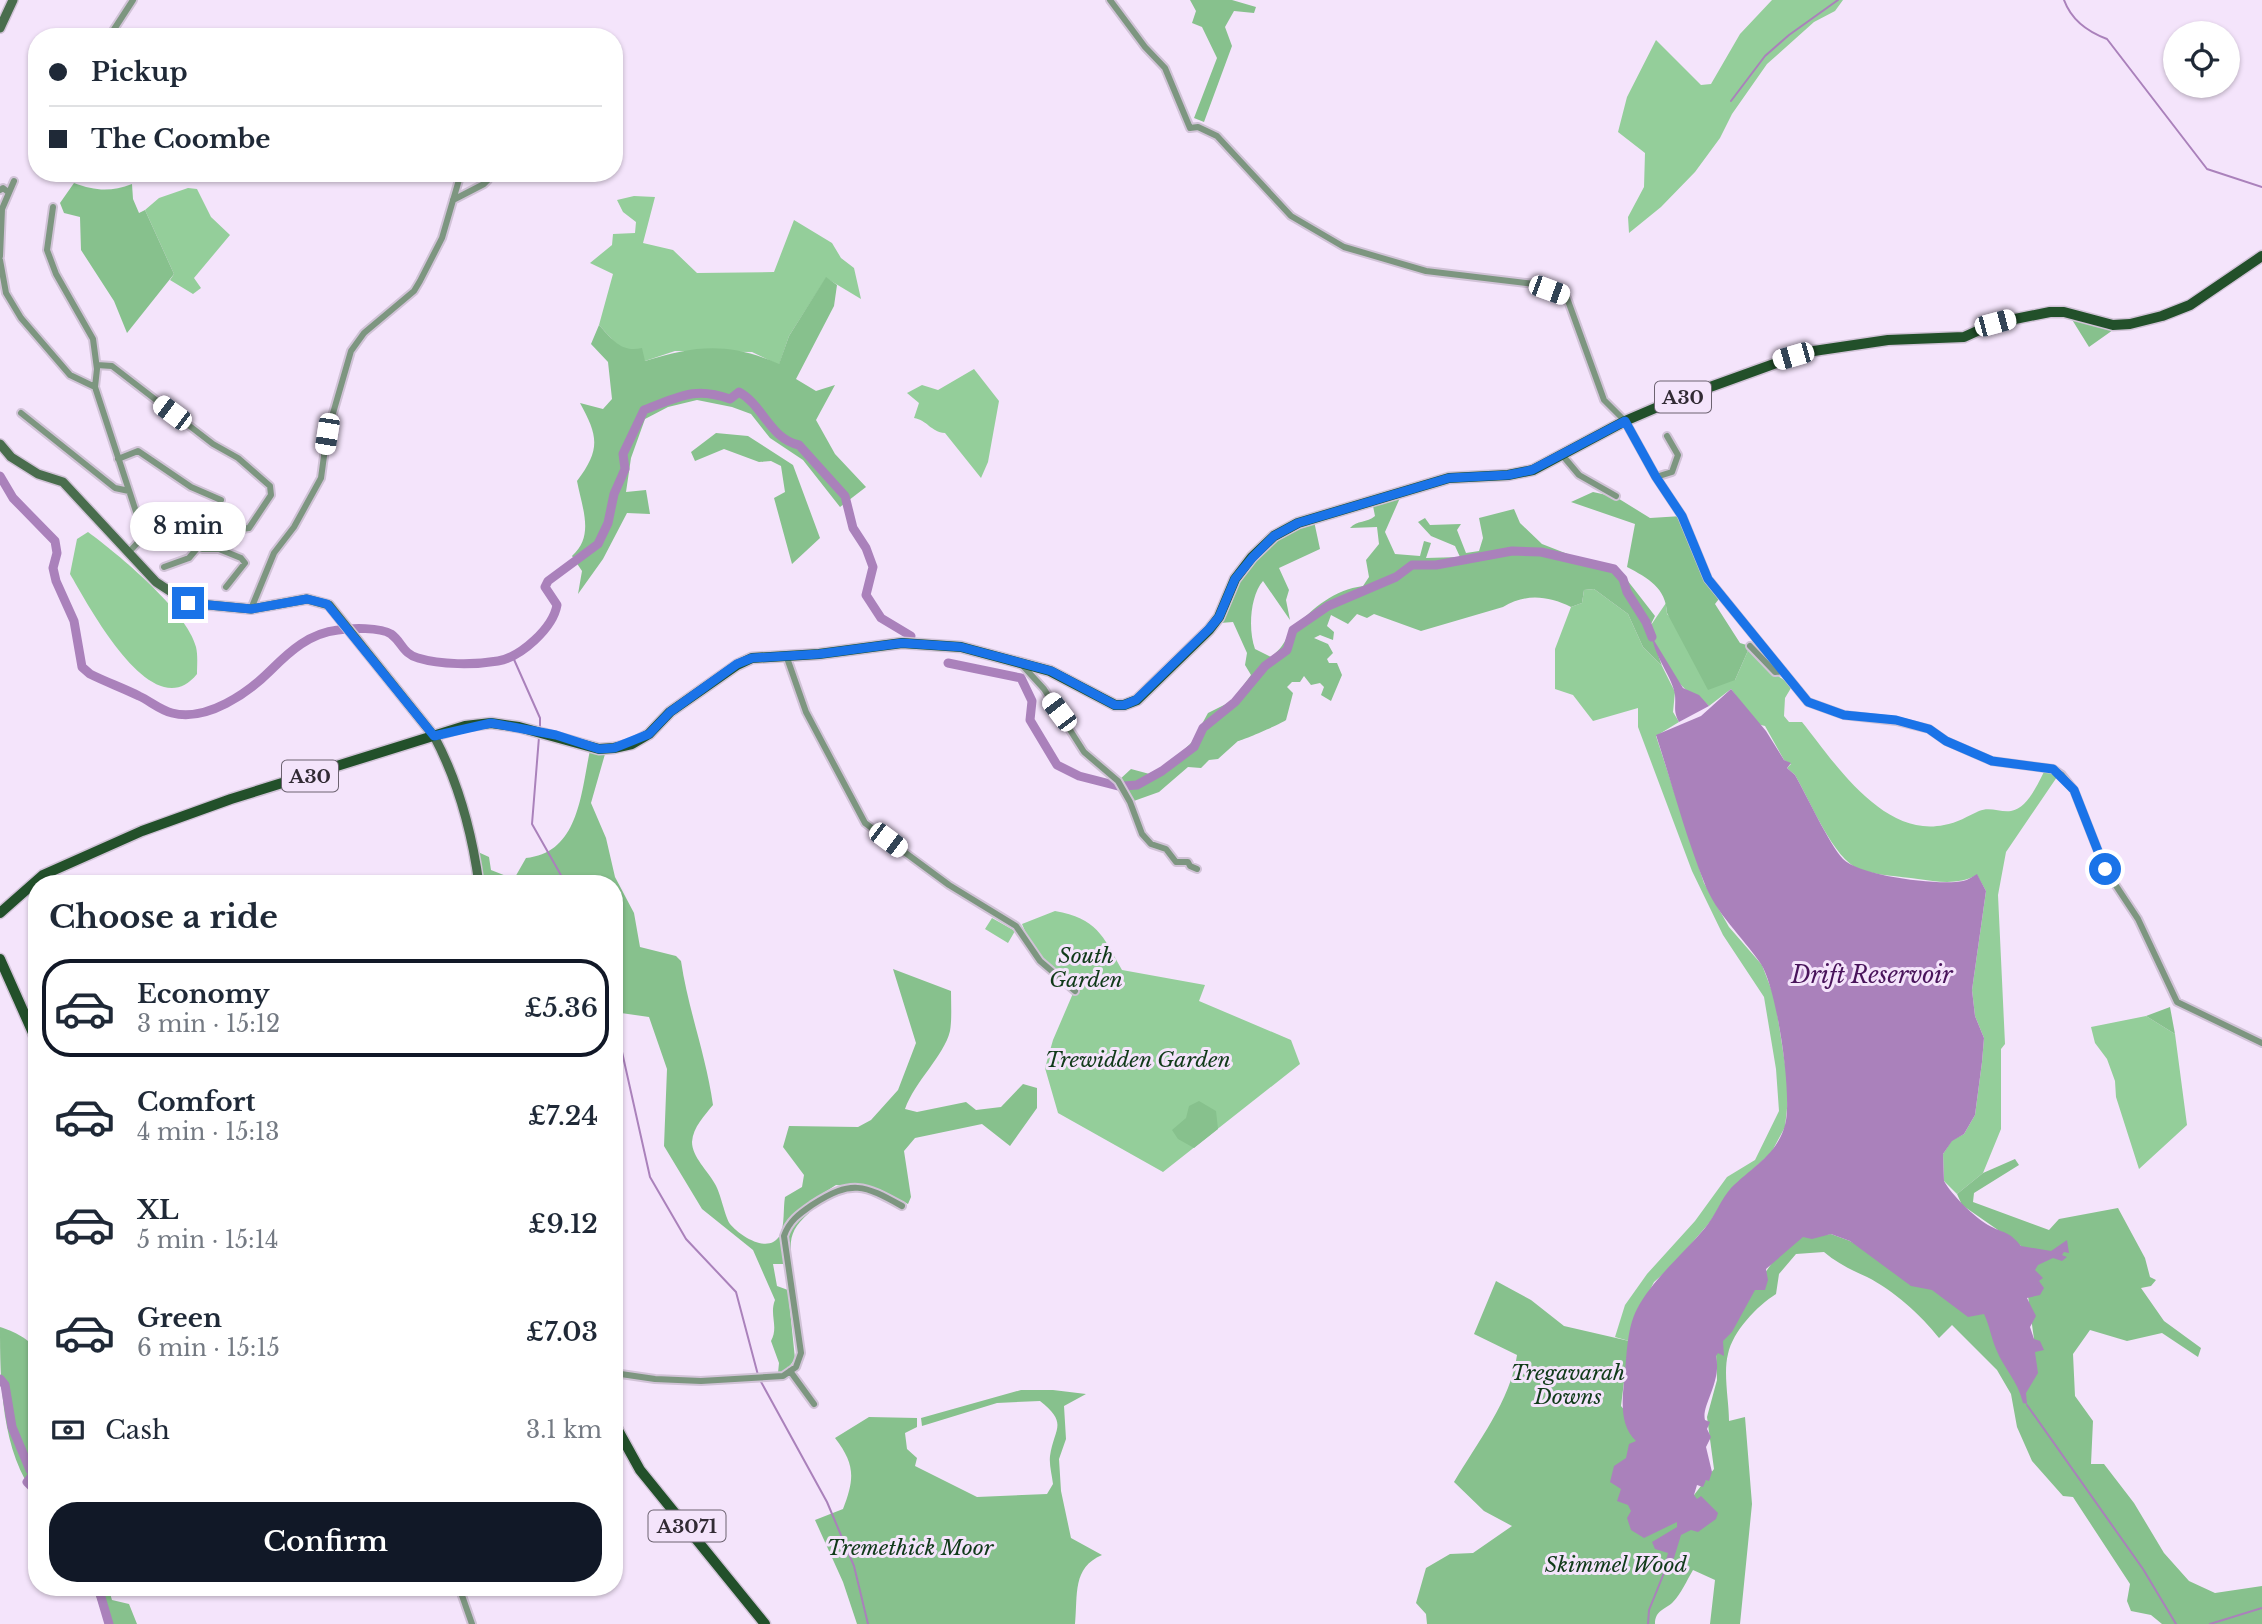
<!DOCTYPE html>
<html lang="en">
<head>
<meta charset="utf-8">
<style>
	:root { --surface:#fff; --page:#f6f6f7; --text:#1f2937; --muted:#747a83; --line:#e0e1e3; --accent:#111827 }
	body { margin:0; font-family:"Libre Baskerville",serif; background:var(--page); color:var(--text); height:100vh; display:flex; flex-direction:column; font-size:26px; white-space:nowrap }
	* { box-sizing:border-box; margin:0 }
	p { font-size:23px; color:var(--muted) }
	.icon { flex:none; width:38px; height:38px; fill:none; stroke:currentColor; stroke-width:2; stroke-linecap:round; stroke-linejoin:round }
	.map { position:relative; flex:1; overflow:hidden }
	.drawer { position:absolute; left:28px; top:875px; width:595px; height:721px; display:flex; flex-direction:column; background:var(--surface); border-radius:28px; box-shadow:0 2px 5px #0004 }
	.drawer>* { flex:none }
	.guide { position:absolute; left:28px; top:28px; width:595px; height:154px; border-radius:28px; box-shadow:0 2px 5px #0004; display:grid; align-content:center; height:154px; padding:0 21px; background:var(--surface) }
	.controls { position:absolute; left:2163px; top:21px; display:grid; gap:14px }
	.controls a { display:grid; place-items:center; width:77px; height:77px; border-radius:50%; background:var(--surface); box-shadow:0 2px 5px #0004; font-size:35px }
	.end { position:absolute; width:32px; height:32px; margin:-16px; border:9px solid #1a73e8; background:#fff; box-shadow:0 0 0 4px #fff }
	.from { border-radius:50% }
	.bubble { position:absolute; height:49px; border-radius:24px; background:var(--surface); box-shadow:0 2px 5px #0004; font-size:23px; font-weight:600; line-height:49px; text-align:center }
	.car { position:absolute; width:21px; height:42px; margin:-21px -10px; border-radius:9px; box-shadow:0 0 5px 2px #0007; background:linear-gradient(#fff 24%,#345 0 40%,#fff 0 76%,#345 0 86%,#fff 0) }
	.guide b { display:flex; align-items:center; gap:24px; height:66px; font-size:26px }
	.guide b+b { border-top:2px solid var(--line) }
	.guide i { width:18px; height:18px; background:var(--text) }
	ul { padding:0; list-style:none }
	li { display:flex; align-items:center; gap:21px; height:98px; margin:0 14px 10px; padding:0 7px; border:4px solid transparent; border-radius:28px }
	li div { flex:1 }
	li b { display:block; font-size:26px }
	li em { font-style:normal; font-weight:600 }
	li.on { border-color:var(--accent) }
	li>.icon { width:63px; height:63px; stroke-width:1.5 }
	h2 { padding:0 21px; font-size:32px; line-height:84px }
	.pay { display:flex; align-items:center; gap:18px; height:77px; padding:0 21px; font-size:26px }
	.pay p { margin-inline-start:auto }
	.primary-button { display:flex; gap:14px; margin-top:auto; padding:14px 21px }
	.primary-button a { flex:1; height:80px; border-radius:28px; background:var(--accent); color:#fff; font-size:28px; font-weight:600; line-height:80px; text-align:center }
	.map>svg:first-child { display:block }
	.green { fill:#94ce9a }
	.forest { fill:#87c18d }
	.water { fill:#aa81bb }
	.lines { fill:none; stroke-linecap:round; stroke-linejoin:round }
	.stream { stroke:#aa81bb; stroke-width:2 }
	.river { stroke:#aa81bb; stroke-width:9 }
	.minor-casing { stroke:#d1c3d7; stroke-width:10 }
	.secondary-casing { stroke:#d1c3d7; stroke-width:12 }
	.primary-casing { stroke:#d1c3d7; stroke-width:13 }
	.minor { stroke:#7d9680; stroke-width:6 }
	.secondary { stroke:#496d4d; stroke-width:9 }
	.primary { stroke:#22502a; stroke-width:10 }
	.route { stroke:#1a73e8; stroke-width:9 }
	.labels { text-anchor:middle; dominant-baseline:central; stroke-width:6; stroke-linejoin:round; paint-order:stroke }
	.shield { fill:#f4e4fb; stroke:#6c6270; stroke-width:2 }
	.shield-label { font-size:19px; font-weight:bold; fill:#322b34 }
	.park-label { font-size:21px; font-style:italic; fill:#103a19; stroke:#f4e4fb }
	.water-label { font-size:23px; font-style:italic; fill:#49145b; stroke:#f4e4fb }
</style>
</head>
<body>
<div class="map">
<svg width="2262" height="1624" viewBox="0 0 2262 1624">
	<rect width="100%" height="100%" fill="#f4e4fb"/>
	<!-- green -->
	<path class="green" d="M1772,0H1843L1835,11L1814,22L1767,64L1732,114L1720,138L1695,172L1661,207L1629,233L1628,217L1644,187L1645,153L1618,132L1627,97L1656,40L1701,85L1711,84L1740,34Z
		M188,188L197,189L211,217L230,235L194,278L201,288L193,294L170,280L174,274L145,210L159,198Z
		M634,196L655,197L643,243L673,250L697,273L774,272L794,220L832,243L841,258L854,268L861,299L826,278L789,336L779,365L752,352L675,351L645,361L617,345L599,325L613,274L590,263L612,245L613,234L635,233L636,222L623,212L617,200Z
		M974,369L999,401L988,462L981,478L945,433C931,432 927,420 914,418L919,403L907,393L922,385L938,390Z
		M88,532C118,554 187,611 196,647C198,655 197,666 197,674C153,729 89,606 70,574L77,539Z
		M1594,589L1628,614L1643,647L1662,666L1675,692L1673,712L1679,722L1656,736L1704,883L1729,927L1762,965L1775,999L1789,1090L1785,1127L1771,1153L1730,1190L1710,1222L1672,1266L1654,1282L1632,1325L1629,1341L1615,1337L1625,1305L1647,1274L1695,1221L1727,1177L1755,1160L1779,1111L1776,1069L1764,997L1723,935L1692,871L1638,727V708L1593,721L1573,695L1555,689V649L1571,607L1582,603L1584,590Z
		M1666,603L1667,614L1735,680L1750,646C1760,654 1766,664 1774,673C1780,678 1786,680 1791,688L1785,698L1784,716L1789,722H1802C1834,762 1883,838 1944,825C1957,823 1968,816 1979,811C1990,806 2001,813 2011,811C2028,808 2038,783 2045,770L2057,777L2006,852L1998,895L2005,1044L2001,1049V1129L1983,1173L1957,1194L1944,1181L1943,1154L1952,1140L1964,1134L1975,1115L1982,1062L1984,1038L1975,1016L1972,990L1986,891L1977,875C1958,885 1939,882 1918,879C1899,876 1877,876 1859,869C1834,860 1809,799 1795,775L1787,768L1791,764L1784,760L1765,726L1757,724L1731,689L1709,706C1701,697 1689,694 1682,686C1668,671 1655,647 1649,628Z
		M1055,911C1097,919 1102,934 1122,970L1205,985L1199,1001L1291,1040L1300,1064L1163,1172L1058,1113L1045,1068L1053,1040L1074,991L1035,955L1022,924Z
		M992,918L1015,931L1008,943L985,929Z
		M2146,1016L2175,1034L2187,1125L2139,1169L2116,1097L2115,1081L2107,1059L2095,1043L2091,1027Z"/>
	<!-- forest -->
	<path class="forest" d="M1190,0H1232L1256,7L1254,13L1234,11L1225,27L1232,46L1204,122L1194,118L1217,58L1202,27L1192,23L1196,11Z
		M74,183C95,191 111,192 132,184L133,199L139,213L145,210L174,274L127,333L114,301L81,250L80,217L64,213L60,203Z
		M826,277L837,285L834,306L796,379L816,391L835,385L816,420L835,454L866,487L840,507L803,460L770,438L751,414L732,407L697,400L668,407L645,419L631,458L626,492L646,490L650,514L627,513L603,559L578,594L582,571L572,556C595,536 582,508 577,481C601,449 598,436 580,403L603,409L612,399L608,362L591,344L599,325C612,339 621,353 642,348L645,361C696,345 729,342 779,364L789,336Z
		M2071,318L2113,330L2089,347Z
		M716,433L748,436L793,465L820,538L792,564L774,498L785,492L781,466L771,461L759,462L724,449L695,461L691,452Z
		M1403,491L1385,532L1395,554L1420,556L1424,541L1431,543L1426,558L1460,557L1455,546L1431,536L1418,522L1425,518L1430,525L1461,524L1457,530L1466,553L1479,551L1483,538L1479,518L1514,509L1520,523L1542,544L1624,576L1655,616L1649,628L1662,666L1643,647L1628,614L1594,589L1584,590L1582,603L1571,607C1548,596 1526,593 1503,607L1421,631L1374,614L1367,618L1357,614L1348,624L1331,615L1327,626L1334,632L1333,640L1320,635L1314,638L1328,644L1333,653L1327,659L1329,663H1337L1342,675L1331,701L1321,695L1324,687L1320,683L1311,685L1304,676L1300,682H1292L1287,687L1293,693L1286,720C1283,723 1241,741 1238,741L1218,759L1209,760L1201,768L1188,767L1159,792L1131,802L1118,781L1131,769L1157,776L1192,742L1208,713L1232,701L1251,675L1245,665L1247,653L1233,622L1220,623C1244,565 1256,547 1314,521L1320,549L1279,568L1289,590L1286,600L1290,620L1263,581C1250,596 1248,630 1255,649L1271,657C1286,645 1284,639 1294,628C1314,607 1334,590 1363,586L1369,577L1366,560L1379,544L1377,527L1350,528C1357,520 1367,523 1375,516L1372,501Z
		M1593,492L1616,497L1650,518L1682,516L1708,579L1722,595L1715,604L1740,643L1750,646L1735,680L1708,690L1667,613C1666,588 1648,578 1627,567L1635,524L1571,502Z
		M590,750L605,754L591,803L606,838L615,877L634,913L640,947L676,956L681,961C688,1009 706,1055 713,1105C705,1115 693,1127 692,1142C692,1157 708,1171 715,1184C721,1194 725,1217 730,1224C740,1236 769,1255 780,1235C785,1225 783,1208 785,1197L802,1187L804,1175L783,1147L789,1126L858,1127L871,1120L898,1090L916,1043L893,969L951,991C951,1004 952,1019 950,1031C944,1056 915,1081 905,1109L917,1112L966,1102L976,1110L1001,1107L1023,1084L1037,1088V1108L1010,1146L982,1124L915,1138L904,1151L911,1197L908,1204L879,1189L836,1185L806,1204L809,1213C790,1230 789,1239 792,1264H773L777,1286L788,1290L795,1359L785,1372L778,1373L779,1363L771,1341C779,1326 769,1315 775,1300L753,1250L702,1209L664,1146L667,1069L649,1017L614,1012V884H482L478,852L489,857L491,870L514,879L526,858C579,853 581,793 590,750Z
		M2170,1007L2175,1034L2146,1016Z
		M1199,1101L1216,1111L1218,1129L1194,1148L1178,1139L1172,1130L1186,1118L1189,1106Z
		M2015,1159L2019,1165L1974,1193L1973,1202L2049,1230L2059,1219L2118,1208L2145,1258L2150,1277L2156,1280L2151,1286L2141,1288L2164,1321L2201,1348L2198,1357L2162,1333L2127,1341L2090,1330L2073,1354L2075,1396L2093,1421L2091,1464H2104L2134,1503L2164,1553L2189,1581L2215,1593L2262,1586V1624H2162L2151,1615L2131,1611L2127,1601L2130,1584L2073,1497L2063,1496L2032,1461L2017,1427L2011,1394L1997,1370L1952,1325L1939,1338C1921,1315 1893,1290 1867,1277C1851,1270 1837,1263 1824,1252L1796,1254L1779,1274L1776,1294C1757,1306 1733,1331 1728,1354C1723,1373 1729,1401 1729,1421L1745,1417L1752,1504L1740,1624H1710L1715,1580L1693,1570C1687,1580 1681,1594 1673,1602C1665,1610 1655,1610 1655,1624H1427L1426,1614L1416,1603L1426,1568L1450,1554L1473,1553L1512,1526L1484,1511L1454,1482C1477,1443 1511,1400 1517,1355L1474,1334L1496,1281L1531,1300L1564,1326L1629,1341L1621,1406L1694,1495L1714,1469L1707,1417L1717,1380L1716,1352L1741,1308L1789,1238L1831,1234L1850,1241L2034,1339L2021,1246L1962,1205L1957,1194L1983,1173Z
		M0,1327C13,1331 31,1339 37,1352V1497C1,1454 0,1379 0,1327Z
		M1021,1390H1053L1086,1394L1064,1406L1066,1439L1059,1459L1061,1491L1071,1538L1102,1555C1072,1568 1078,1594 1075,1624H857L843,1582L815,1520L843,1509C855,1478 855,1464 835,1438L869,1417L917,1418V1427L905,1433L907,1449L917,1458L915,1466L977,1497L1047,1494L1053,1484C1052,1475 1049,1465 1050,1456C1054,1428 1069,1424 1040,1401L997,1403L922,1426L921,1418Z
		M93,1587H108L112,1600L129,1604L137,1624H106Z"/>
	<!-- water -->
	<path class="water" d="M1652,637L1683,688L1699,695L1709,706L1679,722C1673,711 1676,707 1675,695C1673,678 1655,658 1652,637Z
		M1731,689L1766,731L1784,760L1791,763L1787,768L1795,775C1807,796 1829,844 1843,859C1859,876 1940,886 1963,881C1968,880 1972,877 1977,874L1986,891L1972,990L1975,1016L1984,1038L1982,1062L1975,1115L1964,1134L1952,1141L1943,1154L1944,1181C1951,1194 1974,1217 1988,1225C2004,1234 2008,1230 2021,1246L2051,1251L2067,1240L2069,1253L2064,1252L2062,1255L2067,1257L2062,1261L2053,1258L2038,1265L2035,1270L2043,1278L2039,1281L2044,1288L2040,1295L2027,1298L2036,1316L2030,1327L2034,1339L2040,1341L2044,1350L2035,1352L2038,1373L2026,1393L2027,1404L2023,1403C2018,1381 2004,1369 1996,1349C1991,1337 1990,1327 1984,1314L1968,1317L1932,1290L1911,1286L1850,1241L1831,1234L1812,1239L1803,1237L1766,1269L1768,1280L1765,1290H1755L1732,1332L1723,1341L1724,1356L1718,1353L1716,1356C1722,1382 1701,1406 1705,1420L1710,1422L1707,1429L1711,1437L1706,1447L1712,1472L1709,1481L1706,1480L1703,1487L1697,1485L1694,1495L1697,1499L1701,1496L1718,1513L1716,1519L1698,1532L1691,1530L1681,1535L1674,1558L1664,1567L1668,1553L1655,1549L1652,1542L1677,1527V1522L1644,1538L1631,1530L1627,1518L1631,1511L1628,1505L1617,1501L1621,1489L1610,1482L1614,1466L1626,1458L1629,1444L1636,1441C1620,1426 1622,1402 1624,1382C1627,1359 1626,1330 1637,1309C1652,1280 1684,1253 1705,1228C1715,1216 1721,1199 1731,1188C1752,1167 1777,1155 1785,1125C1793,1097 1777,989 1761,964C1742,936 1716,914 1704,882C1685,834 1672,784 1656,735L1701,716Z"/>
	<g class="lines">
		<!-- stream -->
		<path class="stream" d="M2064,0C2071,19 2088,32 2107,39L2207,169L2262,187
			M1731,101L1765,56L1789,35L1838,0
			M512,655L540,718V727
			M539,737L532,824L566,884
			M614,1032L620,1043L650,1177L686,1239L736,1292L758,1375
			M760,1380L827,1502L854,1566L868,1624
			M2027,1405L2143,1569L2176,1624
			M1648,1624L1649,1610L1668,1563
			M2210,1624L2262,1608"/>
		<!-- river -->
		<path class="river" d="M0,476L13,498L55,541L57,553L53,568L56,581L74,621L82,667L90,674C106,682 123,688 139,696C150,701 160,710 172,713C207,722 248,693 271,670C290,651 310,633 338,630C351,628 380,627 391,634C402,642 403,654 418,658C441,665 474,665 498,661C521,657 553,628 557,605L545,587L548,581L598,544L608,523L614,494L625,469L623,454L644,410C679,397 694,386 730,399L739,392C763,405 770,439 799,445L845,496L853,528L866,548L873,567L866,595L881,618L911,636
			M948,663L1021,678L1032,701L1030,720L1057,765L1079,776L1118,786
			M1124,786L1137,785L1162,771L1194,747L1203,728L1235,702L1265,666L1287,650L1293,630L1328,606L1396,577L1412,565H1436L1512,551L1541,552L1614,569L1623,579L1627,592L1646,622L1652,637
			M0,1379L5,1385L12,1427L30,1470L35,1472L27,1482L37,1492
			M98,1587L109,1624"/>
		<defs>
			<path id="minor" d="M1110,0L1145,47L1165,68L1190,128L1198,127L1217,136L1291,216L1344,247L1426,271L1535,284L1567,298L1604,400L1625,421L1656,477L1682,516L1708,579L1808,702L1844,715L1896,721L1929,729L1946,741L1992,761L2053,769L2062,775L2074,790L2105,869L2138,919L2177,1002L2262,1043
				M109,37L133,0
				M0,190L3,188L8,192
				M453,200L484,184L488,180V173
				M53,207L47,250L56,274L93,339L97,369L95,387L144,536L129,552
				M0,256L2,209L14,181
				M0,260L6,293L21,318L70,375L95,387
				M97,365L112,366L213,444L238,458L270,486L271,495L249,528L226,531L219,549
				M21,413L115,488L129,491
				M1563,456L1579,475L1616,496
				M118,459L138,451L191,487L221,500
				M1656,477L1672,472L1678,455L1667,436
				M183,517L202,549H219
				M219,549L241,558L245,563L226,587
				M164,567L189,558L199,546
				M251,609L274,553L294,527L321,478L327,434L351,351L364,333L414,291L420,281L442,238L461,173
				M1750,646L1775,672L1783,671
				M786,655L806,712L865,823L949,885L1016,926L1040,961L1075,991
				M1023,666L1044,689L1084,752L1118,781L1130,802L1142,834L1151,844L1166,849L1176,862H1188L1190,866L1197,869
				M790,1371L814,1404
				M614,1373L655,1379L701,1381L783,1376L796,1367L801,1353L784,1236C789,1221 799,1214 812,1205C852,1179 864,1185 902,1206
				M459,1587L472,1624"/>
			<path id="secondary" d="M0,28L13,0
				M0,444L11,457L38,474L63,482L156,582L188,603L251,609L307,599L329,605L434,736C458,781 472,833 479,884"/>
			<path id="primary" d="M0,913L43,875L142,831L231,799L465,726L491,723L519,727L599,749L614,748L632,744L649,734L670,712L737,665L752,658L819,654L902,643L961,647L1050,671L1115,705H1124L1137,700L1209,630L1219,617L1235,579L1252,557L1274,536L1298,523L1449,478L1508,475L1533,470L1625,421L1674,400L1807,352L1888,340L1964,337L1995,323L2050,312H2064L2113,325L2130,324L2162,316L2190,305L2262,256
				M0,959L37,1042
				M614,1423L640,1470L765,1624"/>
		</defs>
		<!-- minor casing -->
		<use href="#minor" class="minor-casing"/>
		<!-- secondary casing -->
		<use href="#secondary" class="secondary-casing"/>
		<!-- primary casing -->
		<use href="#primary" class="primary-casing"/>
		<!-- minor -->
		<use href="#minor" class="minor"/>
		<!-- secondary -->
		<use href="#secondary" class="secondary"/>
		<!-- primary -->
		<use href="#primary" class="primary"/>
	</g>
	<g class="lines">
		<!-- route -->
		<path class="route" d="M188,603L251,609L307,599L327,604L434,736L491,723L556,735L599,749L614,748L649,734L670,712L737,664L752,658L819,654L902,643L961,647L1051,671L1115,705H1124L1136,700L1209,629L1219,617L1235,579L1252,558L1274,536L1298,523L1449,478L1508,475L1532,470L1625,421L1656,477L1682,516L1708,579L1808,702L1844,715L1896,720L1929,729L1946,741L1992,761L2053,769L2074,790L2105,869"/>
	</g>
	<g class="labels">
		<!-- shield labels -->
		<g class="shield">
			<rect x="1655" y="381.5" width="56" height="31" rx="5"/>
			<rect x="282" y="760.5" width="56" height="31" rx="5"/>
			<rect x="648.5" y="1510.5" width="77" height="31" rx="5"/>
		</g>
		<g class="shield-label">
			<text x="1683" y="397">A30</text>
			<text x="310" y="776">A30</text>
			<text x="687" y="1526">A3071</text>
		</g>
		<!-- park labels -->
		<g class="park-label">
			<text x="1086" y="956">South<tspan x="1086" dy="24">Garden</tspan></text>
			<text x="1138" y="1060">Trewidden Garden</text>
			<text x="1568" y="1373">Tregavarah<tspan x="1568" dy="24">Downs</tspan></text>
			<text x="910" y="1548">Tremethick Moor</text>
			<text x="1616" y="1565">Skimmel Wood</text>
		</g>
		<!-- water labels -->
		<g class="water-label">
			<text x="1872" y="975">Drift Reservoir</text>
		</g>
	</g>
</svg>
<div class="controls">
<a><svg class="icon" aria-label="locate" viewBox="0 0 24 24"><circle cx="12" cy="12" r="6"/><path d="M12 2v4M12 18v4M2 12h4M18 12h4"/></svg></a>
</div>
<i class="end from" style="left:2105px;top:869px"></i>
<i class="end" style="left:188px;top:603px"></i>
<div class="bubble" style="left:130px;top:502px;width:116px">8 min</div>
<i class="car" style="left:1549px;top:290px;rotate:110deg"></i>
<i class="car" style="left:1995px;top:323px;rotate:75deg"></i>
<i class="car" style="left:1793px;top:356px;rotate:254deg"></i>
<i class="car" style="left:172px;top:413px;rotate:307deg"></i>
<i class="car" style="left:327px;top:434px;rotate:189deg"></i>
<i class="car" style="left:1059px;top:712px;rotate:323deg"></i>
<i class="car" style="left:888px;top:840px;rotate:127deg"></i>
<div class="guide">
<b><i class="from"></i>Pickup</b>
<b><i></i>The Coombe</b>
</div>
<section class="drawer">
<h2>Choose a ride</h2>
<ul>
<li class="on"><svg class="icon" aria-label="car" viewBox="0 0 24 24"><path d="M5 17H2v-5l4-1 3-4h7l3 4 3 1v5h-3M9 17h6M6 11h13"/><circle cx="7" cy="17" r="2"/><circle cx="17" cy="17" r="2"/></svg><div><b>Economy</b><p>3 min · 15:12</p></div><em>£5.36</em></li>
<li><svg class="icon" aria-label="car" viewBox="0 0 24 24"><path d="M5 17H2v-5l4-1 3-4h7l3 4 3 1v5h-3M9 17h6M6 11h13"/><circle cx="7" cy="17" r="2"/><circle cx="17" cy="17" r="2"/></svg><div><b>Comfort</b><p>4 min · 15:13</p></div><em>£7.24</em></li>
<li><svg class="icon" aria-label="car" viewBox="0 0 24 24"><path d="M5 17H2v-5l4-1 3-4h7l3 4 3 1v5h-3M9 17h6M6 11h13"/><circle cx="7" cy="17" r="2"/><circle cx="17" cy="17" r="2"/></svg><div><b>XL</b><p>5 min · 15:14</p></div><em>£9.12</em></li>
<li><svg class="icon" aria-label="car" viewBox="0 0 24 24"><path d="M5 17H2v-5l4-1 3-4h7l3 4 3 1v5h-3M9 17h6M6 11h13"/><circle cx="7" cy="17" r="2"/><circle cx="17" cy="17" r="2"/></svg><div><b>Green</b><p>6 min · 15:15</p></div><em>£7.03</em></li>
</ul>
<div class="pay"><svg class="icon" aria-label="cash" viewBox="0 0 24 24"><path d="M3 7h18v10H3z"/><circle cx="12" cy="12" r="2"/></svg>Cash<p>3.1 km</p></div>
<div class="primary-button"><a>Confirm</a></div>
</section>
</div>
</body>
</html>
